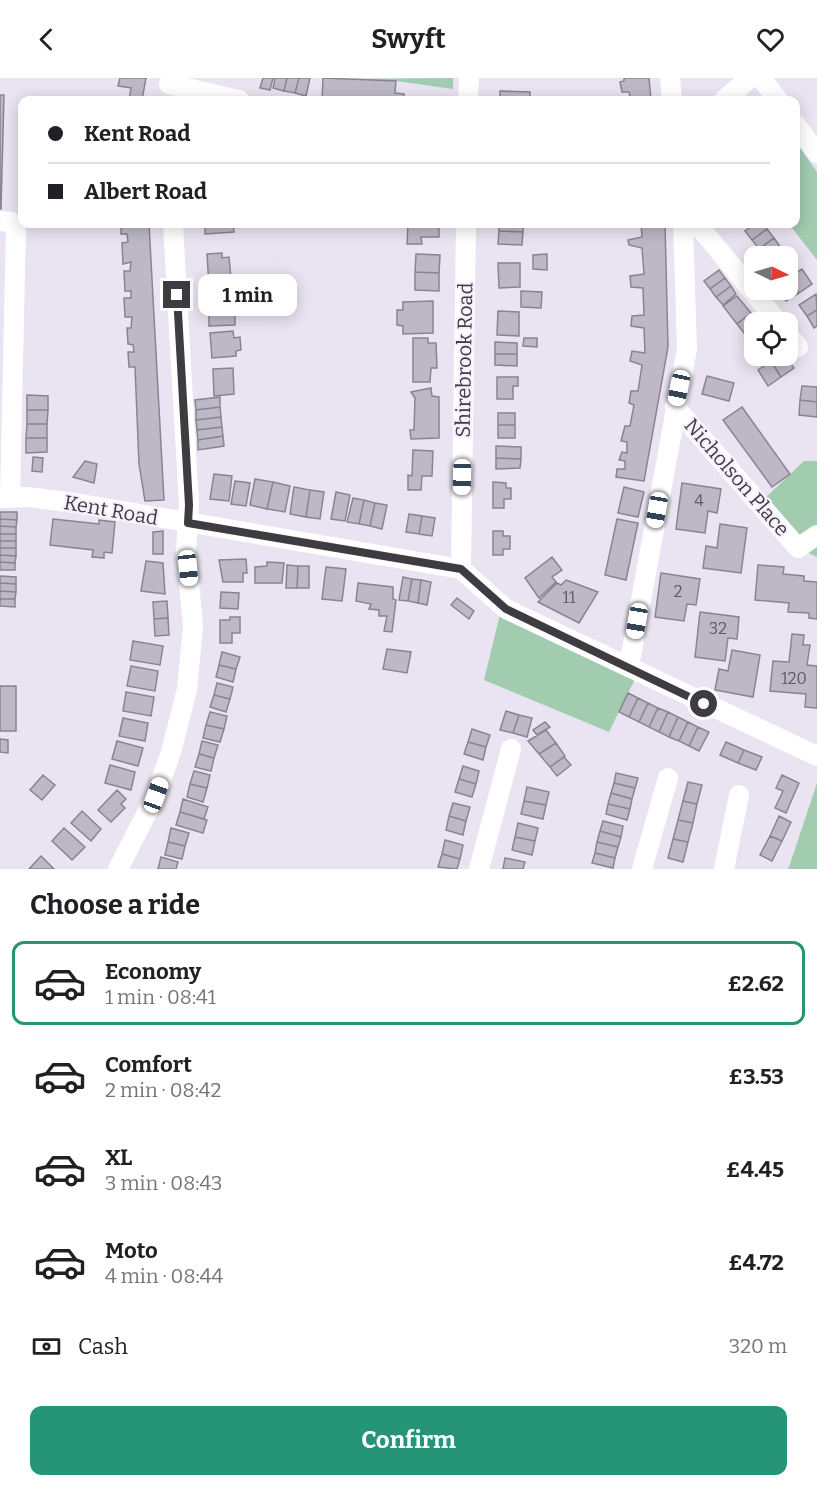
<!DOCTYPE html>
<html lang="en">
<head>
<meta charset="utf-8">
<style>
	:root { --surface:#fff; --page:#f2f2f2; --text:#202124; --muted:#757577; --line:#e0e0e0; --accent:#269476 }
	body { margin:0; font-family:Bitter,serif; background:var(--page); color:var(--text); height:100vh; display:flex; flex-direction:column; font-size:22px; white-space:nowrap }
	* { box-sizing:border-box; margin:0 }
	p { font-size:20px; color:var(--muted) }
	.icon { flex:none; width:33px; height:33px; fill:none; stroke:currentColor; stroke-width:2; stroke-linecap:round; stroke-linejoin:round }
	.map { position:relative; height:791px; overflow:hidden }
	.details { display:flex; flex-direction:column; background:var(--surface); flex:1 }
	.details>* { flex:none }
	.banner { position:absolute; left:18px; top:18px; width:782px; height:132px; border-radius:12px; box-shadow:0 3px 15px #0003; display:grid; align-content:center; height:132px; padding:0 30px; background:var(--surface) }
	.needle { width:39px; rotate:95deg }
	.controls { position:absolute; left:744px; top:168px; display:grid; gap:12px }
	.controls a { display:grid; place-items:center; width:54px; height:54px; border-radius:12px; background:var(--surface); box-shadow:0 3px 15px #0003; font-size:30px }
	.end { position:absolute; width:27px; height:27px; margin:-14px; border:8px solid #3e3b41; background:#fff; box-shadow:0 0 0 3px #fff }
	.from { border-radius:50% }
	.bubble { position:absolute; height:42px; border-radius:12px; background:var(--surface); box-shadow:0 3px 15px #0003; font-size:20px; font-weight:700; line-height:42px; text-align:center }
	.car { position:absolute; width:18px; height:36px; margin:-18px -9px; border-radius:8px; box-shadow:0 0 4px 2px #0007; background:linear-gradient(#fff 24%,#345 0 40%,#fff 0 76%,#345 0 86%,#fff 0) }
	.banner b { display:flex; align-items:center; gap:21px; height:57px; font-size:22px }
	.banner b+b { border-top:2px solid var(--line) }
	.banner i { width:15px; height:15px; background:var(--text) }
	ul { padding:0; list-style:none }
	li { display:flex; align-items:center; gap:18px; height:84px; margin:0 12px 9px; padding:0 18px; border:3px solid transparent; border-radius:12px }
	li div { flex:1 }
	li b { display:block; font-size:22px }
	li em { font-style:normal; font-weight:700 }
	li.active { border-color:var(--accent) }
	li>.icon { width:54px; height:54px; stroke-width:1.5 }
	h2 { padding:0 30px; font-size:27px; line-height:72px }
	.pay { display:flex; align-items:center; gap:15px; height:66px; padding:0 30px; font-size:22px }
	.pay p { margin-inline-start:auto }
	.action { display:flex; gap:12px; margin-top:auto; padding:12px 30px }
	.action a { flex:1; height:69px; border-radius:12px; background:var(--accent); color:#fff; font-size:24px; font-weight:700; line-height:69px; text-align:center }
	header { display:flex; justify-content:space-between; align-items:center; height:78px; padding:0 30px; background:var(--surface); font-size:27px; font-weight:700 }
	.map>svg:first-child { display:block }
	.green { fill:#a2ccb0 }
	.building { fill:#bdb8c5; stroke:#898490; stroke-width:1.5 }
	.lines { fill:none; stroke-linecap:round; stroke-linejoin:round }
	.minor { stroke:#fff; stroke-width:20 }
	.route { stroke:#3e3b41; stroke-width:8 }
	.labels { text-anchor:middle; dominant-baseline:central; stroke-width:4.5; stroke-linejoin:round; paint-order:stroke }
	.number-label { font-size:16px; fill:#5e5a62 }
	.street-label { font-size:20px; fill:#3e3b41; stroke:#f7f0fe }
</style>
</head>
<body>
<header><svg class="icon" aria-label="back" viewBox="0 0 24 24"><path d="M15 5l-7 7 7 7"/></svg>Swyft<svg class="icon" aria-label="heart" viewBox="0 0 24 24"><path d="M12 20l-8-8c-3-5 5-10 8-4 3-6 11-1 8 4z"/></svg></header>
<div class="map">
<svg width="817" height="791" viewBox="0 0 817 791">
	<rect width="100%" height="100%" fill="#eae3f1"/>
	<!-- green -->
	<path class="green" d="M453,0V11L396,3L348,1Z
		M795,63L817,94V182L789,146H795Z
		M804,383H817V479L798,470L760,425Z
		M501,532L638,595L609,654L484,602Z
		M817,705V791H788L790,786Z"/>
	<!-- building -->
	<path class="building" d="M120,0H146L142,22H129L131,10L118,8Z
		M263,0H273L270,12L260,10Z
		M275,0H287L284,13L273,10Z
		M287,0H299L295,15L284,13Z
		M299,0H310L306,18L295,15Z
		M323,0L396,3L395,15L404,16V22H322Z
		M624,0H649L651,22H631L629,14H622L620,4L624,3Z
		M500,13L530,14V19H538V22H500Z
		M0,17H4L1,131H0Z
		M121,146H149L164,422L145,423L139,386L135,289H129L128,274H134L133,267L128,266L127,250H131L132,239H125L124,220H131V213H125L124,193H130L131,184L123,186L122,165L128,164L127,156H121Z
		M205,146H233L234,154L205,156Z
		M408,146H439V159H421L422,166H407Z
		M499,146H523V154L499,153Z
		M641,146H665L668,269L644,403L616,399L617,391H625V383L619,382L622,374L627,375V364L621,363L625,348H630L634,327L629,325L631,313H638L642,287L630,283L632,273L645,275L644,250L631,248L632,238L644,237L643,210L631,209L630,198L644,196L642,170L629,167L628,162L642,159Z
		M755,146H763L767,151L752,162L745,153Z
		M767,151L774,160L759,171L752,162Z
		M499,153L523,154L522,167L498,166Z
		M774,160L781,170L769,178H764L759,171Z
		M222,175V180L229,179L231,200H223V207L209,208L207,176Z
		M416,176L440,177L439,195L415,194Z
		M547,176V192L533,191V177Z
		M498,185H520V209L499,210Z
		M802,191L812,206L799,215L789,199Z
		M719,192L725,200L710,211L704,203Z
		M415,194L439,195V213L415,212Z
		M789,199L799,215L786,223L778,212H788Z
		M725,200L731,208L716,219L710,211Z
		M731,208L736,216L723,227L716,219Z
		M521,213L542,214L541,230L521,229Z
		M234,216L235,231L209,233L208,218Z
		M816,216L817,232L807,238L799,227Z
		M737,218L751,235L737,246L723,228Z
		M433,223V255L403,256V248L397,247V232H403V224Z
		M235,231V247L209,248V233Z
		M817,232V248L814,250L807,238Z
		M498,233L519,234V258L497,257Z
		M751,235L758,244H754V260L750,263L737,246Z
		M233,253L234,260L240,259L241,272L236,273V278L212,280L210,255Z
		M413,260H428V265H436L437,290H431L430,304H413Z
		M524,260H537V269L523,268Z
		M495,264L517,265V276H495Z
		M495,276H517V288L495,287Z
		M779,278H785L794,290L781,299L771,283Z
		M771,283L781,299L768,308L758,292Z
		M233,290L234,316L214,318L213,291Z
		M707,298L734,305L729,323L702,316Z
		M497,299H518V308H513V321H497Z
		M802,308L817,309V324L800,322Z
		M431,310L432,318L439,319V360L411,361L410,352H414L415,320L411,314Z
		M27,317L48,318V332H27Z
		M220,319V329L196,332L195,322Z
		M800,322L817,324V339L799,337Z
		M220,329L221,339L196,342V332Z
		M742,329L790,396L772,409L723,342Z
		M27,332H48L47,346H27Z
		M498,335H515V347H498Z
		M221,339L222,349L197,352L196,342Z
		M27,346H47V360H26Z
		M498,347H515V360H498Z
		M222,349L223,358L198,362L197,352Z
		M223,358L224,368L198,372V362Z
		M26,360H47V374L26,375Z
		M496,368L521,369V381L496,380Z
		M413,372L433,373L432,398H422L421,412H408V397L412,398Z
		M33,379L43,380L42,394L32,393Z
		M496,380L521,381L520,390L496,391Z
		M85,383L97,386L94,405L73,399Z
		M214,396L232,398L229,423L210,421Z
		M255,401L273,404L267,431L250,427Z
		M235,403L250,405L246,428L231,426Z
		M273,404L290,408L285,434L267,431Z
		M493,404L506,405V410H511V421H504V430H493Z
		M682,405L721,411L717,435L708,433L705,455L676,451Z
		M294,409L310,412L306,439L290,436Z
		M624,409L644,414L638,439L618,435Z
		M310,412L324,414L320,441L306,439Z
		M336,414L350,417L345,443L331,441Z
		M353,420L364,422L359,446L347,444Z
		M364,422L375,425L370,448L359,446Z
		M375,425L387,427L382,451L370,448Z
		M0,434H17V442L0,441Z
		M409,436L422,438L419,456L406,454Z
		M422,438L435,440L432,458L419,456Z
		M0,441L17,442L16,449L0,448Z
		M53,441L99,446V442L115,444L112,475L104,474V480L92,479L93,472L50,467Z
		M617,441L638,445L626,502L605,497Z
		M720,446L747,450L741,495L703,490L706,468L717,470Z
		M0,448L16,449V456H0Z
		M163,453V476H153V454Z
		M493,453H503V458H510V471H503V477H493Z
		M0,456H16V463H0Z
		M0,463H16V470H0Z
		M0,470H16V478L0,477Z
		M0,477L16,478L15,485L0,484Z
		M552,479L562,492L552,499L556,504L539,520L525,500Z
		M246,481L247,495H243V504H223L219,482Z
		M146,483L163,485L165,516L141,513Z
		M0,484L15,485V492H0Z
		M267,484L284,485L282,505H255V489L267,488Z
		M287,487L298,488L297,510H286Z
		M758,487L784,489L783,496L804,498V503L817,504V541L809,540V535L788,534L789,525L755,522Z
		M298,488H309V510H297Z
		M326,489L346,491L342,523L322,521Z
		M661,495L700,501L696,527L687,526L684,543L655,539Z
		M0,498L16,499V506L0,505Z
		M403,499L412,501L408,523L399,522Z
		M412,501L421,502L418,525L408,523Z
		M421,502L431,504L427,527L418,525Z
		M566,502L598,514L579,545L538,524L557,505L561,507Z
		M0,505L16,506V514L0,513Z
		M358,505L393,509V521L396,522L392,554L384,553L387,538H379V532L369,531L371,526L356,523Z
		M0,513L16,514L15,521H0Z
		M221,514L239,515L238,531L220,530Z
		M457,520L474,533L469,541L451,527Z
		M0,521H15V529L0,528Z
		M167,523L168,540L154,541L153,524Z
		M700,534L739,539L737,561L728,560L725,583L695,579Z
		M230,539H240V555H232V565H220V542H230Z
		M168,540L169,557L155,558L154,541Z
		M792,556L804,557L803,567H810L807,587L817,588V630L805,629L806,616L770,613L773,583L789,584Z
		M133,563L163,568L160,587L130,582Z
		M387,571L411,574L407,595L383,591Z
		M732,572L760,577L753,619L715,612L719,591L728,593Z
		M222,574L240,579L236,591L219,587Z
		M219,587L236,591L233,604L216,599Z
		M131,588L158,593L155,613L127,608Z
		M217,605L233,609L230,621L214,617Z
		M0,608H16V653H0Z
		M126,614L154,619L151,638L123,633Z
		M628,615L638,620L629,639L619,634Z
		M214,617L230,621L226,634L210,629Z
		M638,620L648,625L639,644L629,639Z
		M648,625L658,630L649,649L639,644Z
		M658,630L668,634L659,654L649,649Z
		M506,633L519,637L513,655L500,652Z
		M210,634L227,638L224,651L206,647Z
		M668,634L678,639L669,659L659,654Z
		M519,637L532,640L527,659L513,655Z
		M678,639L688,644L679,663L669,659Z
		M123,640L148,645L145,663L119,658Z
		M545,644L550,649L537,657L533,652Z
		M688,644L698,649L689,668L679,663Z
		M206,647L224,651L220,664L203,660Z
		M698,649L709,654L699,673L689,668Z
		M472,651L490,657L486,669L468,664Z
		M546,652L556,665L539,676L528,663Z
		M0,661L8,662V675L0,674Z
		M117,663L143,670L138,688L112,681Z
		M202,663L218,667L214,680L199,676Z
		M468,664L486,669L483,682L464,676Z
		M726,664L744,672L738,685L720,677Z
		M556,665L565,678L550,689L539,676Z
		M744,672L762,679L756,692L738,685Z
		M199,676L214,680L211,693L195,689Z
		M564,679L571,687L557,698L550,689Z
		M110,687L135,694L131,712L105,705Z
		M463,688L479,693L476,706L459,701Z
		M194,693L210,697L207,710L190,706Z
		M616,695L638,700L635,710L614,705Z
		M43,697L55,707L42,722L30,712Z
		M782,697L799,705L786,735L775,730L783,713L776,710Z
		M459,701L476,706L472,719L455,714Z
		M688,704L702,707L697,726L683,723Z
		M614,705L635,710L632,721L611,715Z
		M190,706L207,710L203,724L187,719Z
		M527,709L549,714L546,727L524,723Z
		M117,712L126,721L121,726L125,730L111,744L98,732Z
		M611,715L632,721L630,731L608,726Z
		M183,721L208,729L204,741L180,734Z
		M524,723L546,727L543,741L521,736Z
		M683,723L697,726L693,745L678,742Z
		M453,725L470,729L466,743L449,738Z
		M608,726L630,731L627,742L606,736Z
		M82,733L101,751L91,763L71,745Z
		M180,734L207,742L203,755L176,747Z
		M449,738L466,743L463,757L446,752Z
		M779,738L791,744L782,763L770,758Z
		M678,742L693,745L688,764L673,761Z
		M603,743L623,748L621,759L600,753Z
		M518,745L538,750L535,763L515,759Z
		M64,750L85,769L72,782L52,763Z
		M171,750L189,755L185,768L168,764Z
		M600,753L621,759L618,769L597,764Z
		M770,758L782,763L772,783L760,777Z
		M515,759L535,763L532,777L512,772Z
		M673,761L688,764L683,784L668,780Z
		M445,762L463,767L460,781L442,776Z
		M168,764L185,768L182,781L165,777Z
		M597,764L618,769L615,780L595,775Z
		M595,775L615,780L613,790L592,785Z
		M442,776L460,781L457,791L438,789Z
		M41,778L54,791H29Z
		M161,779L178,784L176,791H158Z
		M505,780L525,784L523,791H503Z"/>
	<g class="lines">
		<!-- minor -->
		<path class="minor" d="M670,0L672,22
			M761,0L778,22
			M169,6L239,22
			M468,22L469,0
			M724,22L750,0
			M795,46L817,75
			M0,143L11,144L16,149L10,419
			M697,146L778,244
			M788,257L798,269
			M675,329L798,470L817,457
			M0,420L28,419L75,425L461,491L506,531L817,678
			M461,491L466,146
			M629,588L687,271L683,146
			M118,791L156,717L171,674L187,611L193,549L186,471L189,427L173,146
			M479,791L511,671
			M642,791L668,700
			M724,791L739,717"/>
	</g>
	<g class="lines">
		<!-- route -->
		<path class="route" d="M177,217L189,427L188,445L461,491L506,531L704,626"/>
	</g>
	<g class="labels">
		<!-- number labels -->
		<g class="number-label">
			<text x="699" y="422">4</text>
			<text x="678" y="513">2</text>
			<text x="569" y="519">11</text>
			<text x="718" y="550">32</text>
			<text x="794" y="600">120</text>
		</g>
		<!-- street labels -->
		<g class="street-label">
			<text transform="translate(464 282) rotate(-89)">Shirebrook Road</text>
			<text transform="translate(737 399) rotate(49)">Nicholson Place</text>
			<text transform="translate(111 432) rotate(10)">Kent Road</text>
		</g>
	</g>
</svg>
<div class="controls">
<a><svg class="needle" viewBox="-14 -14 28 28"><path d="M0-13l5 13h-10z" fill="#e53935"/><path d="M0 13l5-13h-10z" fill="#757577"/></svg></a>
<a><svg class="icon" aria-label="locate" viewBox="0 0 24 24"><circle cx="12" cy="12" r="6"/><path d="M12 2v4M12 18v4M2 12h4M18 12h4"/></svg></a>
</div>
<i class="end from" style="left:704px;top:626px"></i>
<i class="end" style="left:177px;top:217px"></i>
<div class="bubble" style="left:198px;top:196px;width:99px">1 min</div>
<i class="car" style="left:679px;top:310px;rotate:192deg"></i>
<i class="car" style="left:462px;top:399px;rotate:181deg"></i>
<i class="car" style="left:657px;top:432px;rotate:190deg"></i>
<i class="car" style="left:188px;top:490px;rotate:174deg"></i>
<i class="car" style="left:637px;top:543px;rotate:190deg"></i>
<i class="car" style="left:156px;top:717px;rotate:20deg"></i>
<div class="banner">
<b><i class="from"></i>Kent Road</b>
<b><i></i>Albert Road</b>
</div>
</div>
<section class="details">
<h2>Choose a ride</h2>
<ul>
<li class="active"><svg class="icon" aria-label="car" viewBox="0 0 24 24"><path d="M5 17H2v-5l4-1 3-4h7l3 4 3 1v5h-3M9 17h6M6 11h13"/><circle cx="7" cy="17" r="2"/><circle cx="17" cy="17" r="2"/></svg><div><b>Economy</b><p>1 min · 08:41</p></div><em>£2.62</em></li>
<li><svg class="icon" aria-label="car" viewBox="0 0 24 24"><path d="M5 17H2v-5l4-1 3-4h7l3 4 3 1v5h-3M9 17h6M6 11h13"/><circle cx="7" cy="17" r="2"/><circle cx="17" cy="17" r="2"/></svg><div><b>Comfort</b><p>2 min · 08:42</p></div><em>£3.53</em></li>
<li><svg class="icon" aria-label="car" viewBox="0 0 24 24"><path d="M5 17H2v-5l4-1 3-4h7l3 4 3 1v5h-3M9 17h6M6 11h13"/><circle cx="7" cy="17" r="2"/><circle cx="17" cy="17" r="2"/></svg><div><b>XL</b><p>3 min · 08:43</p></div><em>£4.45</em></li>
<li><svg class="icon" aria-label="car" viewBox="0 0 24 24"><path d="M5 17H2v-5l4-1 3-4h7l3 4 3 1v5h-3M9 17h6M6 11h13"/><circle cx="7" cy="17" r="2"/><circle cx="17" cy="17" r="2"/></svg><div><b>Moto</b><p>4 min · 08:44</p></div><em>£4.72</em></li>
</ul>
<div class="pay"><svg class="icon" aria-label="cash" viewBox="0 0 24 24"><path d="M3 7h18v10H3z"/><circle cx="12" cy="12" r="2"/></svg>Cash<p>320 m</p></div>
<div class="action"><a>Confirm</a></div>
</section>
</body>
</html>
